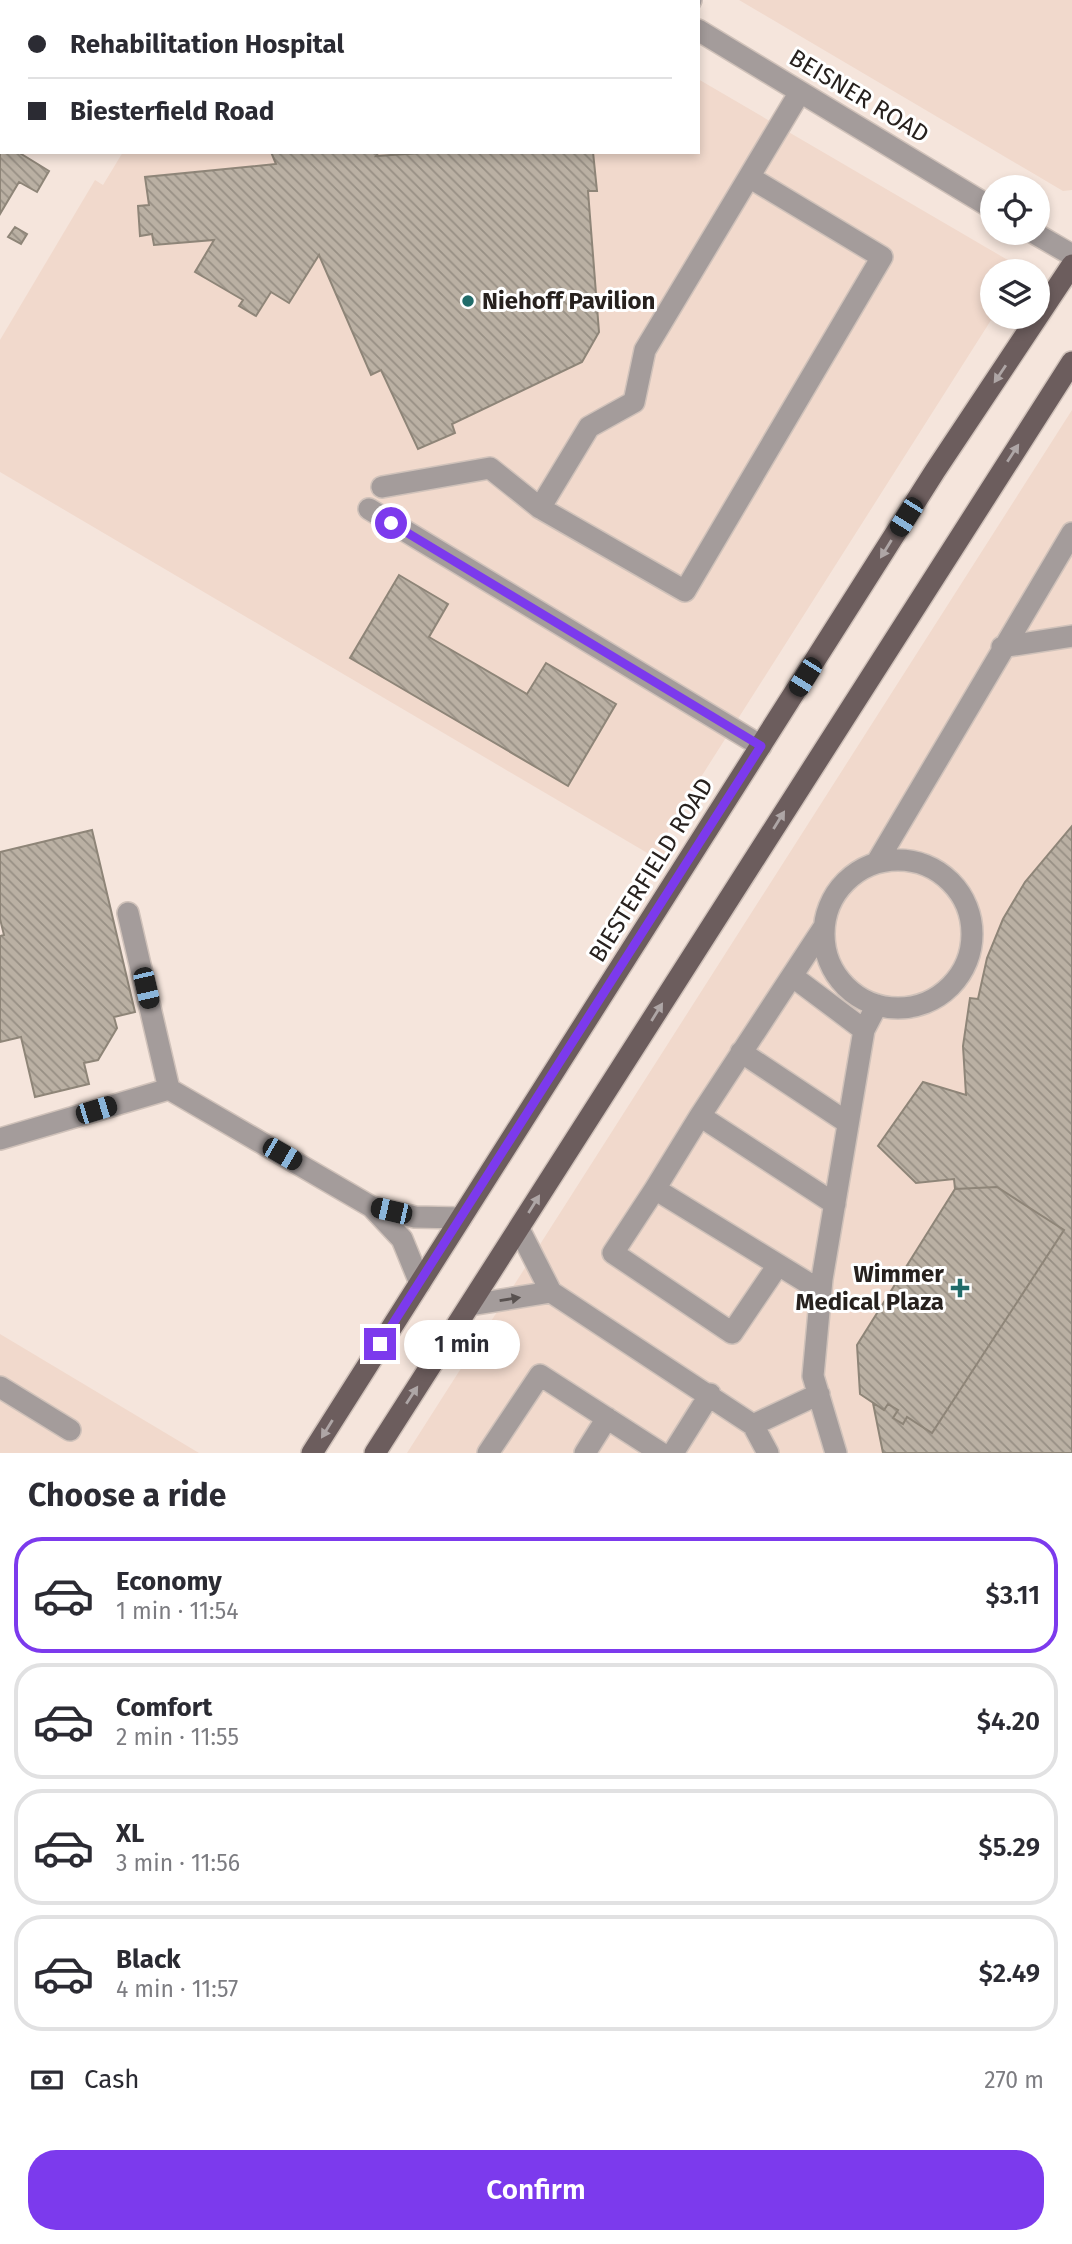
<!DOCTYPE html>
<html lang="en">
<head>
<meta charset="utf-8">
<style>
	:root { --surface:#fff; --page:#f7f7f7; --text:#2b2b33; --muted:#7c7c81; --line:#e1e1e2; --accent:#7c3aed }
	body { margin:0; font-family:"Fira Sans",sans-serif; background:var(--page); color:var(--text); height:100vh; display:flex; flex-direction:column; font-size:26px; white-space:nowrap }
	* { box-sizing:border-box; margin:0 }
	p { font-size:23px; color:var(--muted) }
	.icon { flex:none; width:38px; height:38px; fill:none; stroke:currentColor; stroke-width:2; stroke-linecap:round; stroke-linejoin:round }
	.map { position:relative; height:1453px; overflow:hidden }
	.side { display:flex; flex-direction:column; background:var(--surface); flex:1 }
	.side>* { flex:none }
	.banner { position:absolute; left:0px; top:0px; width:700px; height:154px; box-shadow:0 4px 10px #0003; display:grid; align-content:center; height:154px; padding:0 28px; background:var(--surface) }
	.controls { position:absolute; left:980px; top:175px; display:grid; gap:14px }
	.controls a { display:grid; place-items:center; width:70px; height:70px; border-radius:50%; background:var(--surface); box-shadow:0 4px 10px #0003; font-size:35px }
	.end { position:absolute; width:32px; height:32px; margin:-16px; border:9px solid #7c3aed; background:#fff; box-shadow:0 0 0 4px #fff }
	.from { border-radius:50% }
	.bubble { position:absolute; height:49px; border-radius:24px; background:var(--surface); box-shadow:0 4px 10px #0003; font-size:23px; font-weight:600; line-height:49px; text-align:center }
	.car { position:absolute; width:21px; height:42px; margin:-21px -10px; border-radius:9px; box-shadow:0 0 5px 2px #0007; background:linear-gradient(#222 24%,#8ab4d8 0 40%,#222 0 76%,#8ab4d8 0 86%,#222 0) }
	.banner b { display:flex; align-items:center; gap:24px; height:66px; font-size:26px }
	.banner b+b { border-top:2px solid var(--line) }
	.banner i { width:18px; height:18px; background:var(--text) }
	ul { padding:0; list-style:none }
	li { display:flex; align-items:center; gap:21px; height:116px; margin:0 14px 10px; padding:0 14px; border:4px solid var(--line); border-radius:28px }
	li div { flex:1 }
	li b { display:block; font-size:26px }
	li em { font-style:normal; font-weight:600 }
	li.on { border-color:var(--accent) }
	li>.icon { width:63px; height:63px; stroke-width:1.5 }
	h2 { padding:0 28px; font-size:32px; line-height:84px }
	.pay { display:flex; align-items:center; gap:18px; height:77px; padding:0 28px; font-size:26px }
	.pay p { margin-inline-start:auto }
	.button { display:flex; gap:14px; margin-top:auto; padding:14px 28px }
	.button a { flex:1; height:80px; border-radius:28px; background:var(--accent); color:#fff; font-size:28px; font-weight:600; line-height:80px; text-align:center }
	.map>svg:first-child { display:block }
	.built { fill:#f1d9cc }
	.building { fill:url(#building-back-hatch); stroke:#8e8578; stroke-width:2 }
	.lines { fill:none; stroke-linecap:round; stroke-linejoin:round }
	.minor-casing { stroke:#d0c2ba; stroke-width:24 }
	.major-casing { stroke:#d0c2ba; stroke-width:24 }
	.minor { stroke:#a49c9b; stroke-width:21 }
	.major { stroke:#6c5d5d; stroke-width:21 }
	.oneway { fill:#aea6a6 }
	.oneway2 { fill:#595250 }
	.route { stroke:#7c3aed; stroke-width:9 }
	.poi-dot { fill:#206b69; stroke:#fff; stroke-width:2.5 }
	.labels { text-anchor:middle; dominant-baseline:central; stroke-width:6; stroke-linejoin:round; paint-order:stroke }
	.street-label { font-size:24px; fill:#27211e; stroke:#fff }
	.poi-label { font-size:24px; font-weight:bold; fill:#27211e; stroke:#fff; text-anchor:start }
</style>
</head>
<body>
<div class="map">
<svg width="1072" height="1453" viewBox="0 0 1072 1453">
	<defs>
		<pattern id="building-back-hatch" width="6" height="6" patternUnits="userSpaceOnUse" patternTransform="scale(1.75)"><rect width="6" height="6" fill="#bab0a3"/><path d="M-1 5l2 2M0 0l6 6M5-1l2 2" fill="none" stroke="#978f84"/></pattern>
	</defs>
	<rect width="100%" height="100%" fill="#f5e5dc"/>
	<!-- built -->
	<path class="built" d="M217,0H563L566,2H216Z
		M739,0H1072V190L1063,191Z
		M698,79L1018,266L1017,271H992L993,317L668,829L667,847L661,861L0,472V340L95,180L103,185L123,152H698Z
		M1072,410V1453H407Z
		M0,1334L199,1453H0Z"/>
	<!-- building -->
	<path class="building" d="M0,141L2,152H18L49,171L37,192L19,182L0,214Z
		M271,152H379L376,156L435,152H593L597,191H588L599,332L582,362L452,424L455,433L418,449L381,370L371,375L319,255L289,303L271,292L256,316L239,306L243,300L195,272L214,240L154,245L152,234L140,236L138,206L149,205L145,177L276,164Z
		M15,227L27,234L21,244L8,237Z
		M399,575L448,604L429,637L527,694L546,663L616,704L568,786L350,658Z
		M1072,826V1453H883L873,1403L884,1410L888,1404L898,1410L893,1418L903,1424L907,1417L932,1433L1064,1230L997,1187L955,1189L954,1179L916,1183L878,1146L923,1082L966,1095L963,1046L970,998L978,999L987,958L1003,919L1025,882Z
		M92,830L135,1012L114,1017L117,1028L98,1060L84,1063L89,1084L35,1097L21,1037L0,1042V936L4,935L0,919V852Z
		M997,1187L1064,1230L932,1433L907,1417L903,1424L893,1418L898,1410L888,1404L884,1410L860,1394L857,1345L955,1189Z"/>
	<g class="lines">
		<defs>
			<path id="minor" d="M648,0L651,2
				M690,2L691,0
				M698,30L992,208
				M749,177L882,257L685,591L540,508L589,427L634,402L645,350L800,92
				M1034,233L1072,255
				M382,487L490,468L540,508
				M369,509L761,746
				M1002,647L1072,636
				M824 934a74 74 0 1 1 148 0a74 74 0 1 1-148 0Z
				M877,862L1072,533
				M128,913L169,1089
				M792,976L864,1030
				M741,1052L848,1123
				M700,1116L824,927
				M0,1139L169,1089L372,1207L402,1239L420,1283
				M655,1189L700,1116L835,1204
				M372,1207L415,1217L461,1218
				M519,1229L551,1292L753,1425L768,1453
				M778,1265L732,1333L613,1253L655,1189L821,1291
				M470,1305L551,1292
				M0,1387L70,1430
				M753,1425L819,1394
				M488,1453L540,1375L661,1453
				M585,1453L607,1418
				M673,1453L710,1394
				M836,1453L813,1376L822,1279L864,1030L877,1005"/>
			<path id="major" d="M312,1453L935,471L1072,265
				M375,1453L1072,362"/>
		</defs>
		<!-- minor casing -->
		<use href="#minor" class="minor-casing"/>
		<!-- major casing -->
		<use href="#major" class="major-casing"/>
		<!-- minor -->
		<use href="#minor" class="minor"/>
		<!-- major -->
		<use href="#major" class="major"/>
	</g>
	<!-- one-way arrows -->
	<defs><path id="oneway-solid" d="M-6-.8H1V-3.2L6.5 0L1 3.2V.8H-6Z" transform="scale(1.75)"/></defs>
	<g class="oneway">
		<use href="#oneway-solid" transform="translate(1000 374) rotate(124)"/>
		<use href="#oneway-solid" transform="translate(1013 453) rotate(-57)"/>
		<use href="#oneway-solid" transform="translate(886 549) rotate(122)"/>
		<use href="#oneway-solid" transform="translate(779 820) rotate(-58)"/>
		<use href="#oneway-solid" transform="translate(657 1012) rotate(-58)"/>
		<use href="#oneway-solid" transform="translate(534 1204) rotate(-58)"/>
		<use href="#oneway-solid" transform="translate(412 1395) rotate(-57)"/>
		<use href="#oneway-solid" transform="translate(327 1429) rotate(122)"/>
	</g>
	<use class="oneway2" href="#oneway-solid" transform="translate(510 1299) rotate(-9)"/>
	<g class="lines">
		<!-- route -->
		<path class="route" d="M380,1344L761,746L391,523"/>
	</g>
	<!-- markers -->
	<g class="poi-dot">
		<circle cx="468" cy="301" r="7"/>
		<path d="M956.5 1277.5h7v7h7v7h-7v7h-7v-7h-7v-7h7z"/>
	</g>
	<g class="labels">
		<!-- street labels -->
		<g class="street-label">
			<text transform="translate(859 96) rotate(31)">BEISNER ROAD</text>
			<text transform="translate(651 870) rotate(-58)">BIESTERFIELD ROAD</text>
		</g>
		<!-- poi labels -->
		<g class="poi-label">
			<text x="482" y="301">Niehoff Pavilion</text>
			<text x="944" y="1274" text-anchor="end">Wimmer<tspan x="944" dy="28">Medical Plaza</tspan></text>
		</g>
	</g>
</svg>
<div class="controls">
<a><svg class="icon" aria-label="locate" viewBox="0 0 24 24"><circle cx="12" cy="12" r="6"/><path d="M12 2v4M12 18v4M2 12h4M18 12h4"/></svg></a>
<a><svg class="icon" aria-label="layers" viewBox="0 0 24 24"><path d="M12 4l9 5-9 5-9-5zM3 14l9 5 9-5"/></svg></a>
</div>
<i class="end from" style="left:391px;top:523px"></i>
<i class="end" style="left:380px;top:1344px"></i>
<div class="bubble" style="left:404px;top:1320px;width:116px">1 min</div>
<i class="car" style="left:906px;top:517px;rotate:212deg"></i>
<i class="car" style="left:805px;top:677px;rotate:212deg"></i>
<i class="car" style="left:146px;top:988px;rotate:167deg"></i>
<i class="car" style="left:96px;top:1110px;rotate:73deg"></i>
<i class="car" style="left:282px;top:1154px;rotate:120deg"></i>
<i class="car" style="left:391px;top:1211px;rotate:283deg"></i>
<div class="banner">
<b><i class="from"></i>Rehabilitation Hospital</b>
<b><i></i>Biesterfield Road</b>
</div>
</div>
<section class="side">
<h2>Choose a ride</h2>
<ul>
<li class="on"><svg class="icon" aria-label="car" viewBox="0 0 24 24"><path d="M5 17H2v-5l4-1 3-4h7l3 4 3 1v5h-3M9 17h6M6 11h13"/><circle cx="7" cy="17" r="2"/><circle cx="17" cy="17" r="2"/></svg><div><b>Economy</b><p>1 min · 11:54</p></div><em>$3.11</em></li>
<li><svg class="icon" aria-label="car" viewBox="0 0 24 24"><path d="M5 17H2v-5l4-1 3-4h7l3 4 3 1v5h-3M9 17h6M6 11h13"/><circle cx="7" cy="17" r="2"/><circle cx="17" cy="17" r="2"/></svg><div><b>Comfort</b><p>2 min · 11:55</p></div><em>$4.20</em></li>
<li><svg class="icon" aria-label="car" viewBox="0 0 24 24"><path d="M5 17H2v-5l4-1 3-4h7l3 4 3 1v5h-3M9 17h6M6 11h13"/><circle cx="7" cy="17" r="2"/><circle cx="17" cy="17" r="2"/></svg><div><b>XL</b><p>3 min · 11:56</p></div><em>$5.29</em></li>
<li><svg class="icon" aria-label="car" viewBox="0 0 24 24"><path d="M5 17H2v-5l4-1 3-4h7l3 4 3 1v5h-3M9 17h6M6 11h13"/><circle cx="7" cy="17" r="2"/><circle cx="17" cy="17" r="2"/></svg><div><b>Black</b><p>4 min · 11:57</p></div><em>$2.49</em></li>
</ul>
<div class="pay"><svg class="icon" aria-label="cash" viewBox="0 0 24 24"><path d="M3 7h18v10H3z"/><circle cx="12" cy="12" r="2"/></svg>Cash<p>270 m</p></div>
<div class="button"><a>Confirm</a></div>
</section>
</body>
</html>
